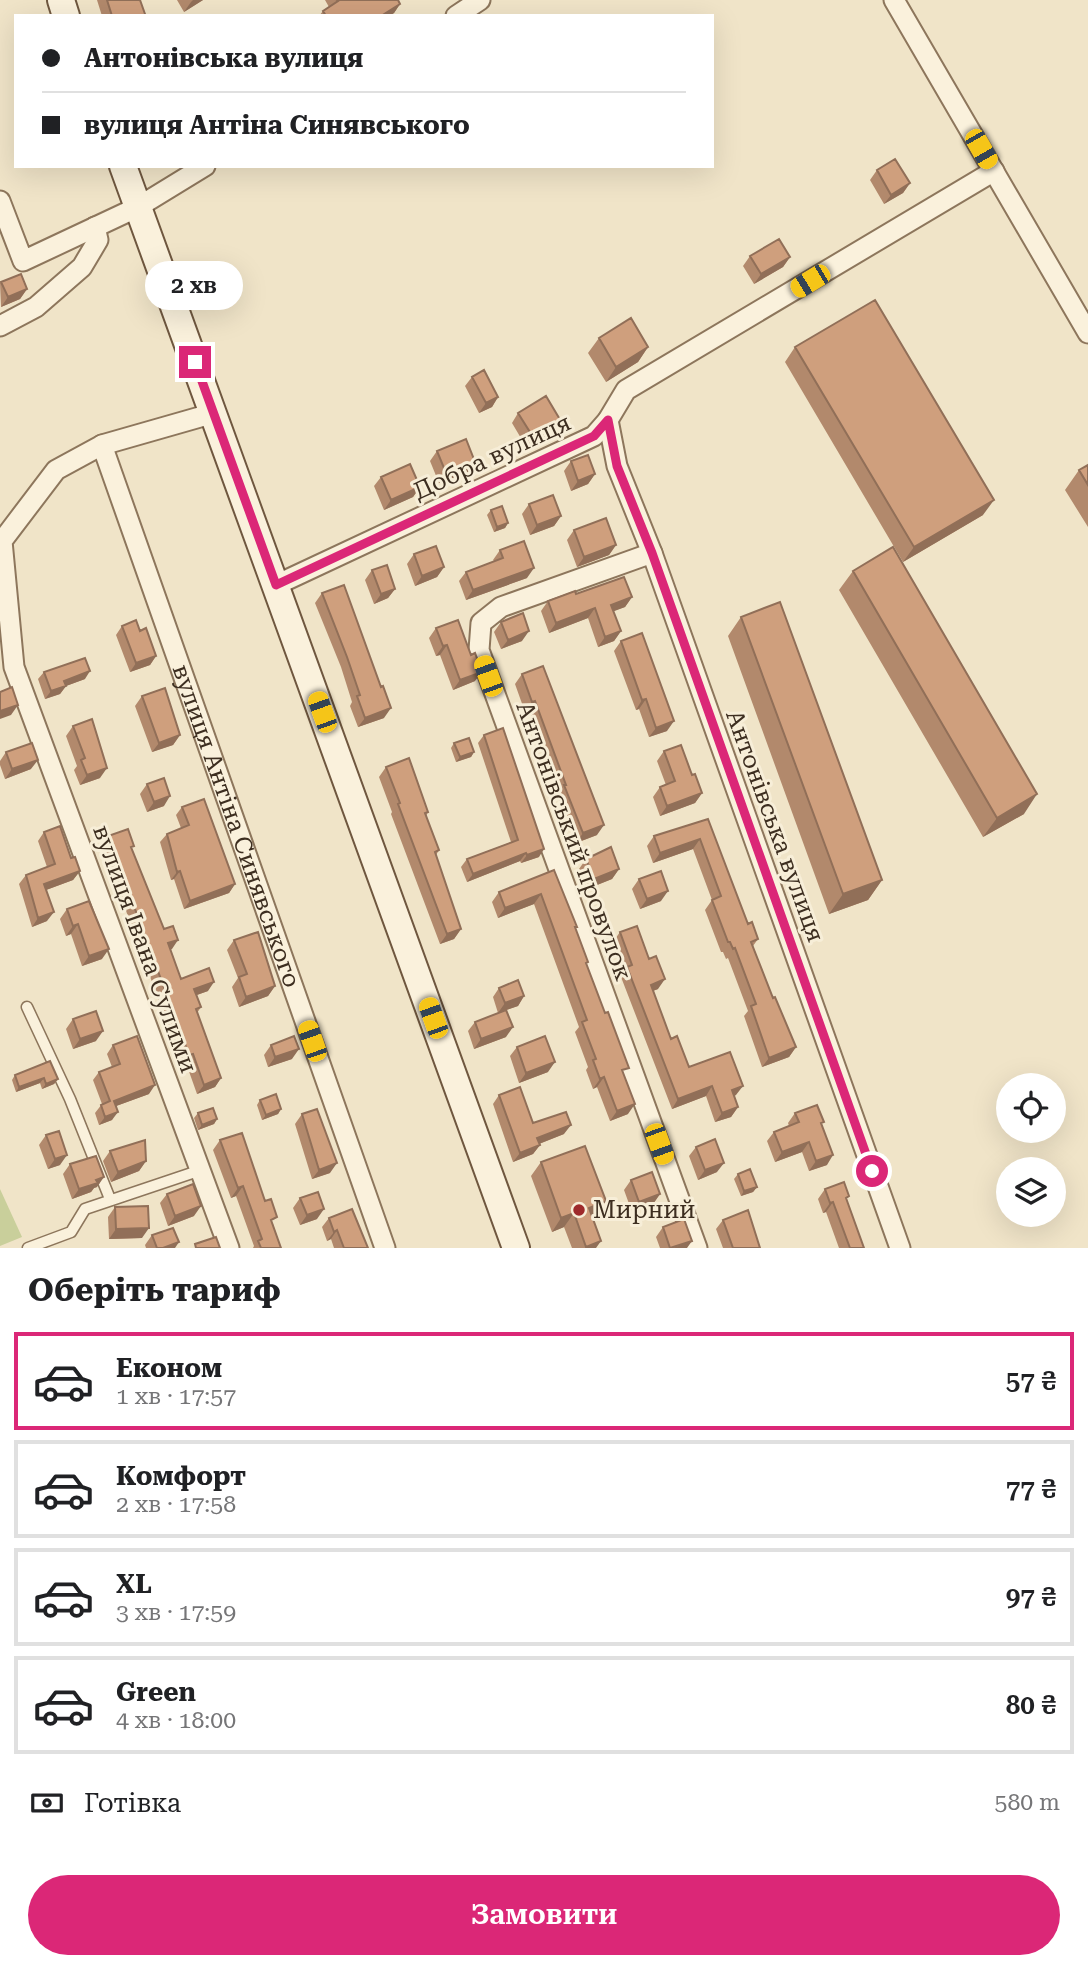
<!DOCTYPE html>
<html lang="uk">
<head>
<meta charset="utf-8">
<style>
	:root { --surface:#fff; --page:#f2f2f2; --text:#202124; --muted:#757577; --line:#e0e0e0; --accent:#db2777 }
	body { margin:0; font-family:"Roboto Serif",serif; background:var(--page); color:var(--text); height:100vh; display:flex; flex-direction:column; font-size:26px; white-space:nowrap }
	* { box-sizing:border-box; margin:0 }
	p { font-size:23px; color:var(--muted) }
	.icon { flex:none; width:38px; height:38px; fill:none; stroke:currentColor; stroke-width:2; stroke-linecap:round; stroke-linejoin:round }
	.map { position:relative; height:1248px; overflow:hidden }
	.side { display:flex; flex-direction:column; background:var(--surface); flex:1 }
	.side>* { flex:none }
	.guide { position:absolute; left:14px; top:14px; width:700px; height:154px; border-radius:0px; box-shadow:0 7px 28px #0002; display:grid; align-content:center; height:154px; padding:0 28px; background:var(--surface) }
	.tools { position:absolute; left:996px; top:1073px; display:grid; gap:14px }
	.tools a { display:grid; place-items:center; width:70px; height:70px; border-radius:50%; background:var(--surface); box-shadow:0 7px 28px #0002; font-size:35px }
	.end { position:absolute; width:32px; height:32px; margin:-16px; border:9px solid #db2777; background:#fff; box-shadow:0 0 0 4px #fff }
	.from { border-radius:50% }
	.bubble { position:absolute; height:49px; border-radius:24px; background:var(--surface); box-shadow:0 7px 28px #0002; font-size:23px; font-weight:600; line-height:49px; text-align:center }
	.car { position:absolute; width:21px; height:42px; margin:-21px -10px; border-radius:9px; box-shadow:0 0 5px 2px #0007; background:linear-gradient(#f5c518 24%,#345 0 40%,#f5c518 0 76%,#345 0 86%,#f5c518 0) }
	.guide b { display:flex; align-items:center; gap:24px; height:66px; font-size:26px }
	.guide b+b { border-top:2px solid var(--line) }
	.guide i { width:18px; height:18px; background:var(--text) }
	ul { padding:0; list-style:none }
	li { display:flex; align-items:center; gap:21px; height:98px; margin:0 14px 10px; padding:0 14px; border:4px solid var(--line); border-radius:0px }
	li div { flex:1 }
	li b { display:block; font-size:26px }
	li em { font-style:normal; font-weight:600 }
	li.selected { border-color:var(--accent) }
	li>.icon { width:63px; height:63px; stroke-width:1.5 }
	h2 { padding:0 28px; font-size:32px; line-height:84px }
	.pay { display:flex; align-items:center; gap:18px; height:77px; padding:0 28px; font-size:26px }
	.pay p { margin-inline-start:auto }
	.primary-button { display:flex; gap:14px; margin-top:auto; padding:14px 28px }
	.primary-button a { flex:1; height:80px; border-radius:42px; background:var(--accent); color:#fff; font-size:28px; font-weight:600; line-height:80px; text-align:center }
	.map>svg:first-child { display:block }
	.green { fill:#c9cf9b }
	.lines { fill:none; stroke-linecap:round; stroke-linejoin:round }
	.lane-casing { stroke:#8d765c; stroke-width:13 }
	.street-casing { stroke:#8d765c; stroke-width:23 }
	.secondary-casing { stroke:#6f573f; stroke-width:30 }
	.lane { stroke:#faf1dc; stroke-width:10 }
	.street { stroke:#faf1dc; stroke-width:19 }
	.secondary { stroke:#faf1dc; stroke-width:26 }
	.wall { fill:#b2896c }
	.shaded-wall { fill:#916f58 }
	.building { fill:#cf9f7d; stroke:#916f58; stroke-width:2 }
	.route { stroke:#db2777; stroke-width:9 }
	.poi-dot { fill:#9e2a2b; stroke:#f7eed8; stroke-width:2.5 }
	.labels { text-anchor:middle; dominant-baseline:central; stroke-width:6; stroke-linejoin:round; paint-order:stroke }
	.street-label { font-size:24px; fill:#3d2e20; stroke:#f7eed8 }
	.poi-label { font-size:24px; fill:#3d2e20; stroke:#f7eed8; text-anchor:start }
</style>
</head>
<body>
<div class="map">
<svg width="1088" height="1248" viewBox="0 0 1088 1248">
	<rect width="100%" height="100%" fill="#f0e4c8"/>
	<!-- green -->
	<path class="green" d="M0,1189L22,1237L0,1246Z"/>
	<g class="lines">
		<defs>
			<path id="lane" d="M27,1007L70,1099L110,1199
				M28,1248L71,1232L85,1209L201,1170"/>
			<g id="street">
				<path d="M894,0L1088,333"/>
				<path d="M456,16L480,0"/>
				<path d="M0,201L23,261L138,207L205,166"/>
				<path d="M0,326L36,307L82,267L98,240L95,227"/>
				<path d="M214,413L102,445L56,470L2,541L14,667L229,1248"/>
				<path d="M608,420L617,466L652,553L900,1248"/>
				<path id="s1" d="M102,445L385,1248"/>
				<path d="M652,553L501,607L481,623L479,650L697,1248"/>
				<path d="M276,585L594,436L608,420L626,390L994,171"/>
			</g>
			<path id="secondary" d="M61,0L66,16
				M123,166L516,1248"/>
		</defs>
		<!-- lane casing -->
		<use href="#lane" class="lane-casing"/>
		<!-- street casing -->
		<use href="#street" class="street-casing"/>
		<!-- secondary casing -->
		<use href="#secondary" class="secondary-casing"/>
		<!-- lane -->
		<use href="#lane" class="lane"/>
		<!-- street -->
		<use href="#street" class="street"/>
		<!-- secondary -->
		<use href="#secondary" class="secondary"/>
	</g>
	<!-- wall -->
	<path class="wall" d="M97,0H135L145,14L144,16H102Z
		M177,0H203L184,12Z
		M325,0H398L400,4L394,13L389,16H319L323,11L329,7Z
		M877,170L910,183L903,193L884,204L870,180Z
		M750,256L790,257L783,267L754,284L743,266Z
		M1,282L27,289L20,299L1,307L0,283Z
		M599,338L648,347L638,362L606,382L588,353Z
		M795,347L983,515L903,562L785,362Z
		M472,377L498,397L492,407L479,413L465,386Z
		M518,413L562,423L555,433L528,450L512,423Z
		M437,451L475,462L468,472L439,483L430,461Z
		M571,461L595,474L588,484L571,491L564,471Z
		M1088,465V527L1065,490L1079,470Z
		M381,477L420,487L413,497L384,510L374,486Z
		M529,504L561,516L554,526L530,535L522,514Z
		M491,510L508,523L505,528L494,532L487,515Z
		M574,530L616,545L609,555L577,567L567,540Z
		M500,550L527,578L466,600L459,581L466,572L494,561L493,560Z
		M414,554L444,567L437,577L415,586L407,564Z
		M372,570L395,589L388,598L374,604L365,580Z
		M853,571L1024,814L983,837L839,590Z
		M322,593L384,718L358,727L350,706L352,702L341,667L315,603Z
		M576,594L632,597L625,607L613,611L621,631L614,641L598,647L588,618L549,633L541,611L548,601Z
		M741,617L882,880L868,900L829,914L728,636Z
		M501,622L522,641L501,649L494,632Z
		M122,626L140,631L156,656L150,665L130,672L116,635Z
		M436,628L475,681L453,690L440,655L436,656L429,638Z
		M621,641L667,731L649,737L639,709L636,710L614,651Z
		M543,666L597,835L576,843L557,795L558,794L528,711L525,712L515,684L522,674Z
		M44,672L85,679L66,686L60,694L45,699L38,679Z
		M142,696L180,735L173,745L152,752L135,706Z
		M73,726L100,778L80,785L74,770L77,766L66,736Z
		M484,735L539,857L521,863L520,861L467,882L461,867L467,859L511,842L478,743Z
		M454,743L474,752L471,757L456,762L451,748Z
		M664,751L702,793L695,803L660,816L653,797L660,787L666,785L657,761Z
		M6,752L31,769L5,779L0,765V761Z
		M386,767L428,812L426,816L439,850L436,855L461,929L454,939L440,944L391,814L392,812L379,777Z
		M147,784L164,806L147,812L140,794Z
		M182,807L235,884L229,893L184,909L174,879L171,880L160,842L167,834L181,828L176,815Z
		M708,819L748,924L758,939L753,946L773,998L796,1047L789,1057L762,1067L744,1016L748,1011L728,958L726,959L723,952H721L705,910L712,900L693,849L653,863L647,846L654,836Z
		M44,832L71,858L80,871L73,880L46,890L47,921L32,927L19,884L26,875L47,867L38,841Z
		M108,836L132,849L172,949H170L181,979L208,991L197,995L201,1007L197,1013L221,1078L215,1087L197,1094L186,1063L182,1064L102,845Z
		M586,859L619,869L612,879L587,889L579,869Z
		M554,870L577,927L575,929L586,965L624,1074L628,1114L610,1121L597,1087L593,1089L586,1070L588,1067L575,1032L579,1027L534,904L498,918L492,902L499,892Z
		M639,879L661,901L640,909L632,889Z
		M67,909L102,959L82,966L71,934L66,936L60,919Z
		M620,932L658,989L653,991L671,1039L689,1067L736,1095L734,1096L738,1107L731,1117L715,1122L706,1096L672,1109L621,977L624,972L613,942Z
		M234,940L275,986L268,996L239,1007L232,987L238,978L227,950Z
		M499,988L524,996L518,1006L506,1010V1037L474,1049L468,1031L475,1022L498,1013L493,997Z
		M73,1019L96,1041L73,1049L66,1029Z
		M113,1045L149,1094L116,1106L112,1120L99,1125L95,1113L102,1104L93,1080L99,1072L112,1067L107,1054Z
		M271,1045L292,1059L268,1067L264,1055Z
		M517,1047L548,1072L519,1083L510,1056Z
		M15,1075L58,1079L54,1084L42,1089L40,1083L16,1092L12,1080Z
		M499,1095L533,1123L564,1134L539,1144L540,1145L533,1154L513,1162L493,1104Z
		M260,1100L281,1109L278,1114L262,1120L257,1105Z
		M198,1113L217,1119L214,1124L198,1130L194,1118Z
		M795,1113L822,1125L827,1165L809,1171L802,1152L775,1162L767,1141L774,1132L789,1126L788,1123Z
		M302,1114L330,1173L312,1179L295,1124Z
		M46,1135L60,1165L48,1169L39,1145Z
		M220,1140L273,1224L281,1248H253L254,1246L236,1196L231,1198L213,1150Z
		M696,1147L717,1172L698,1180L689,1156Z
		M110,1151L146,1161L139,1171L111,1182L103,1161Z
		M541,1162L596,1215L592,1216L596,1248H572L564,1227L552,1232L531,1176Z
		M70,1164L97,1187L94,1188L91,1192L72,1199L63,1174Z
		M738,1174L757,1187L753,1192L741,1196L734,1179Z
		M631,1180L660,1194L653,1204L632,1212L624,1190Z
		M825,1189L847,1200L864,1248H839L826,1212L823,1213L818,1199Z
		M167,1194L194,1216L168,1226L160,1203Z
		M300,1198L317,1219L300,1225L293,1208Z
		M115,1207L142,1238L109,1239L108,1217Z
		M329,1218L368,1248H334L331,1239L327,1241L322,1227Z
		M723,1220L760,1248H723L716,1229Z
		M663,1227L687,1248H660L656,1237Z
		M152,1235L175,1248H146L145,1245Z"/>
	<!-- shaded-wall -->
	<path class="shaded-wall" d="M193,0H203L184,12L191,2Z
		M400,4L394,13L389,16H381Z
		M910,183L903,193L884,204L891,195Z
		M790,257L783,267L754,284L761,274Z
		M27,289L20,299L1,307L8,297Z
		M648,347L638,362L606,382L616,367Z
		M498,397L492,407L479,413L486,403Z
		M562,423L555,433L528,450L535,440Z
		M475,462L468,472L439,483L446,473Z
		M595,474L588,484L571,491L578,481Z
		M420,487L413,497L384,510L391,500Z
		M994,500L983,515L903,562L914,547Z
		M561,516L554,526L530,535L537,525Z
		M508,523L505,528L494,532L497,527Z
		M616,545L609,555L577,567L584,557Z
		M444,567L437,577L415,586L422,576Z
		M534,568L527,578L466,600L473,590Z
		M395,589L388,598L374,604L381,594Z
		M632,597L625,607L604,615L611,605Z
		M595,608L588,618L549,633L556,623Z
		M529,631L522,641L501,649L508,640Z
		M621,631L614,641L598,647L605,637Z
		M447,645L440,655L436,656L443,646Z
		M156,656L150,665L130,672L136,663Z
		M90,671L85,679L66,686L60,694L45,699L51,691L64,681Z
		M482,672L475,681L453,690L460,680Z
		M646,699L639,709L636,710L642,700Z
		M535,701L528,711L525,712L532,702Z
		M18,705L11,715L0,719V711Z
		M391,708L384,718L358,727L365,718Z
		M674,721L667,731L649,737L656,728Z
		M180,735L173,745L152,752L159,743Z
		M474,752L471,757L456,762L460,757Z
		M38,760L31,769L5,779L12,769Z
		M107,768L100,778L80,785L87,775Z
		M702,793L695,803L660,816L667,806Z
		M1037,794L1024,814L983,837L997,818Z
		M170,796L164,806L147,812L154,802Z
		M604,825L597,835L576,843L583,833Z
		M700,839L693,849L653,863L660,853Z
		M544,849L539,857L521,863L527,855Z
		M526,853L520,861L467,882L473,874Z
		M619,869L612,879L587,889L594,879Z
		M80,871L73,880L38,893L44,884Z
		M180,871L174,879L171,880L177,872Z
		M882,880L868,900L829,914L843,894Z
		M235,884L229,893L184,909L190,901Z
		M668,891L661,901L640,909L647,899Z
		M541,894L534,904L498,918L505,908Z
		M54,912L47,921L32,927L38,918Z
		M78,924L71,934L66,936L73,926Z
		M461,929L454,939L440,944L447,934Z
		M178,940L172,949L162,953L168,943Z
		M109,949L102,959L82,966L89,956Z
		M665,979L658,989L644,994L651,985Z
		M214,982L208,991L188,998L194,989Z
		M275,986L268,996L239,1007L246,997Z
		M524,996L518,1006L498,1013L505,1003Z
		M513,1027L506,1037L474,1049L481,1039Z
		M103,1031L96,1041L73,1049L80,1039Z
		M796,1047L789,1057L762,1067L769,1058Z
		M299,1049L292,1059L268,1067L275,1057Z
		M193,1054L186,1063L182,1064L189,1055Z
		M555,1062L548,1072L519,1083L526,1073Z
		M604,1077L597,1087L593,1089L600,1079Z
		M44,1078L40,1083L16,1092L19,1087Z
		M221,1078L215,1087L197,1094L204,1085Z
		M58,1079L54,1084L42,1089L46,1084Z
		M155,1085L149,1094L108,1109L114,1101Z
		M712,1086L706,1096L672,1109L678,1099Z
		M743,1086L736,1095L725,1099L732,1090Z
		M635,1104L628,1114L610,1121L617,1111Z
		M738,1107L731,1117L715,1122L722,1113Z
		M281,1109L278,1114L262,1120L266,1115Z
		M118,1112L112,1120L99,1125L105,1117Z
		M217,1119L214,1124L198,1130L202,1125Z
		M571,1125L564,1134L531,1147L537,1138Z
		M809,1142L802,1152L775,1162L782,1152Z
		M540,1145L533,1154L513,1162L520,1153Z
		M67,1155L60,1165L48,1169L55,1159Z
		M833,1155L827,1165L809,1171L816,1161Z
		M146,1161L139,1171L111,1182L118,1172Z
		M337,1163L330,1173L312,1179L319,1170Z
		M724,1163L717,1172L698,1180L705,1170Z
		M104,1177L97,1187L94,1188L91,1192L72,1199L79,1189L96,1180Z
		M243,1186L236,1196L231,1198L238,1188Z
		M757,1187L753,1192L741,1196L744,1191Z
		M660,1194L653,1204L632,1212L639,1202Z
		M606,1201L596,1215L579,1222L589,1208Z
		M833,1202L826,1212L823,1213L830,1203Z
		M201,1206L194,1216L168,1226L175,1216Z
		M324,1209L317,1219L300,1225L307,1215Z
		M574,1213L564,1227L552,1232L561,1218Z
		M149,1228L142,1238L109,1239L116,1229Z
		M337,1230L331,1239L327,1241L334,1232Z
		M601,1241L596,1248H586V1247Z
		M692,1241L687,1248H673Z
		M179,1242L175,1248H163Z"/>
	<!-- building -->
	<path class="building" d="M107,0H140L145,14L142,16H112Z
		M337,0H398L400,4L381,16H326L323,11L338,1Z
		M895,159L910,183L891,195L877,170Z
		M779,239L790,257L761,274L750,256Z
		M21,274L27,289L8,297L1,282Z
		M875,300L994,500L914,547L795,347Z
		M631,318L648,347L616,367L599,338Z
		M484,370L498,397L486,403L472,377Z
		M546,396L562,423L535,440L518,413Z
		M466,439L475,462L446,473L437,451Z
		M588,455L595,474L578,481L571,461Z
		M410,464L420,487L391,500L381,477Z
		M1088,465V485L1079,470Z
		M553,495L561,516L537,525L529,504Z
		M502,506L508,523L497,527L491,510Z
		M606,518L616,545L584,557L574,530Z
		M524,541L534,568L473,590L466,572L503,558L500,550Z
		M436,546L444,567L422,576L414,554Z
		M893,547L1037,794L997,818L853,571Z
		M387,565L395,589L381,594L372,570Z
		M624,577L632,597L611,605L621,631L605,637L595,608L556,623L548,601L575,591L576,594Z
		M344,585L381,687L383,686L391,708L365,718L357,696L360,695L347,657L322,593Z
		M780,602L882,880L843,894L741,617Z
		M523,613L529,631L508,640L501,622Z
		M136,620L140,631L146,628L156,656L136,663L122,626Z
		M458,620L471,655L475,653L482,672L460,680L447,645L443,646L436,628Z
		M642,633L674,721L656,728L646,699L642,700L621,641Z
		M85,658L90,671L64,681L66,686L51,691L44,672Z
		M543,666L604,825L583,833L564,785H566L535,701L532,702L522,674Z
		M12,687L18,705L0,711V692Z
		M165,688L180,735L159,743L142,696Z
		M92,719L107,768L87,775L81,760L85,758L73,726Z
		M503,728L544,849L527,855L526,853L473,874L467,859L518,840L484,735Z
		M469,738L474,752L460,757L454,743Z
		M32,743L38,760L12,769L6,752Z
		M681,745L692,775L695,774L702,793L667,806L660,787L675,781L664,751Z
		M409,758L428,812L425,813L439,850L435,852L461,929L447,934L398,804L400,803L386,767Z
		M164,778L170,796L154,802L147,784Z
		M204,799L235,884L190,901L180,871L177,872L167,834L189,825L182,807Z
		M708,819L748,924L752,922L758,939L751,942L773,998L775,997L796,1047L769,1058L751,1006L756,1004L735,948L733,949L730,942H728L712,900L721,896L700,839L660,853L654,836Z
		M60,826L71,858L75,857L80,871L44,884L54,912L38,918L26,875L55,864L44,832Z
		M128,829L134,846L131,847L164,929L173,926L178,940L168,943L181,979L209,968L214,982L194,989L201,1007L196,1009L221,1078L204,1085L193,1054L189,1055L108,836Z
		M611,847L619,869L594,879L586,859Z
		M554,870L577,927H575L588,962L586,963L605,1013L608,1012L629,1068L622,1070L635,1104L617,1111L604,1077L600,1079L593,1060L596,1059L582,1022L587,1020L541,894L505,908L499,892Z
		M661,871L668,891L647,899L639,879Z
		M89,901L109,949L89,956L78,924L73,926L67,909Z
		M637,926L649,959L656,956L665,979L651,985L671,1039L677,1036L689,1067L730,1052L743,1086L732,1090L738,1107L722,1113L712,1086L678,1099L627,967L632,965L620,932Z
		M258,932L275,986L246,997L239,977L247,974L234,940Z
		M518,980L524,996L505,1003L499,988Z
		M506,1010L513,1027L481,1039L475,1022Z
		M96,1011L103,1031L80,1039L73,1019Z
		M137,1036L155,1085L114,1101L118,1112L105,1117L101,1105L110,1101L99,1072L120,1064L113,1045Z
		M294,1036L299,1049L275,1057L271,1045Z
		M545,1036L555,1062L526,1073L517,1047Z
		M50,1061L58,1079L46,1084L44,1078L19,1087L15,1075Z
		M520,1087L533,1123L566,1112L571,1125L537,1138L540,1145L520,1153L499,1095Z
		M276,1094L281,1109L266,1115L260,1100Z
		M817,1105L824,1122L821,1123L833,1155L816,1161L809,1142L782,1152L774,1132L799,1122L795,1113Z
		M213,1108L217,1119L202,1125L198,1113Z
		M317,1109L337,1163L319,1170L302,1114Z
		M59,1131L67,1155L55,1159L46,1135Z
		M242,1133L265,1201L271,1199L277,1217L271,1220L281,1248H261L258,1241L262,1239L243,1186L238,1188L220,1140Z
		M715,1139L724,1163L705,1170L696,1147Z
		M145,1140L146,1161L118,1172L110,1151Z
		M585,1146L606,1201L589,1208L601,1241L586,1247L574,1213L561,1218L541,1162Z
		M96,1156L104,1177L96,1180L98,1183L79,1189L70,1164Z
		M750,1169L757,1187L744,1191L738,1174Z
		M652,1172L660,1194L639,1202L631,1180Z
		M844,1182L849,1196L846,1198L864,1248H850L833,1202L830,1203L825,1189Z
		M193,1184L201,1206L175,1216L167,1194Z
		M318,1192L324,1209L307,1215L300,1198Z
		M148,1206L149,1228L116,1229L115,1207Z
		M352,1209L368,1248H344L337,1230L334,1232L329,1218Z
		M748,1210L760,1248H733L723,1220Z
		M684,1219L692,1241L670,1248L663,1227Z
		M173,1228L179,1242L163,1248H157L152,1235Z
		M216,1237L220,1248H196L195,1244Z"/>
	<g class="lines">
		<!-- route -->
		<path class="route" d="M195,362L276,585L594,436L608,420L617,466L652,553L872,1171"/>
	</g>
	<!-- markers -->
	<circle class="poi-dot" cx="579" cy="1210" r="7"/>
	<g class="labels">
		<!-- street labels -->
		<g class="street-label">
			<text transform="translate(492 457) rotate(-25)">Добра вулиця</text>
			<text transform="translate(775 826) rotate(70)">Антонівська вулиця</text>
			<text stroke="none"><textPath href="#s1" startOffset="404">вулиця Антіна Синявського</textPath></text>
			<text transform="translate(574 841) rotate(70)">Антонівський провулок</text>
			<text transform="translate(145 949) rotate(70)">вулиця Івана Сулими</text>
		</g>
		<!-- poi labels -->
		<g class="poi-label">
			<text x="593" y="1210">Мирний</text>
		</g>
	</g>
</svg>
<div class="tools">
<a><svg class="icon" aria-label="locate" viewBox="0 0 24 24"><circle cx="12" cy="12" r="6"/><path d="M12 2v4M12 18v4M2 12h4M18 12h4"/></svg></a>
<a><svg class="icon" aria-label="layers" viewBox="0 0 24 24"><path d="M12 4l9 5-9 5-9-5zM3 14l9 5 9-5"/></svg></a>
</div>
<i class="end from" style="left:872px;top:1171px"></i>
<i class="end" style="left:195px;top:362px"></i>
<div class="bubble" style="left:145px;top:261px;width:98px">2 хв</div>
<i class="car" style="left:981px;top:149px;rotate:150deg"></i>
<i class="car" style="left:810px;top:281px;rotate:239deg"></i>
<i class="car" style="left:488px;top:676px;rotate:340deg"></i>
<i class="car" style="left:322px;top:712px;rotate:340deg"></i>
<i class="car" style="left:433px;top:1018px;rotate:340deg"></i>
<i class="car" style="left:312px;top:1041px;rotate:341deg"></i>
<i class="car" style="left:659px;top:1144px;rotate:160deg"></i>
<div class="guide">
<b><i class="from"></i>Антонівська вулиця</b>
<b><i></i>вулиця Антіна Синявського</b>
</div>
</div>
<section class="side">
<h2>Оберіть тариф</h2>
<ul>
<li class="selected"><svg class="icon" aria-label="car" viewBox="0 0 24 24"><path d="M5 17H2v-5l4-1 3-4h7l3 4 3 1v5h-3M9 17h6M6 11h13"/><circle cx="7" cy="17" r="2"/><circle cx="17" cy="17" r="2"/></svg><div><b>Економ</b><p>1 хв · 17:57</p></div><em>57 ₴</em></li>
<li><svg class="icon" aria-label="car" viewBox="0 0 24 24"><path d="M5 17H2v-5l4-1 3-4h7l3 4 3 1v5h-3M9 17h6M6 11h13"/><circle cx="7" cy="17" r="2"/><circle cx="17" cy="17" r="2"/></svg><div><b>Комфорт</b><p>2 хв · 17:58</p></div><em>77 ₴</em></li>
<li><svg class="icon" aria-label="car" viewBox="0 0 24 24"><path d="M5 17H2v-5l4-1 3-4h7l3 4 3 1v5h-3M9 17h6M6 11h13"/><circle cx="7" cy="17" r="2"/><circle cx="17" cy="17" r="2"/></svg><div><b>XL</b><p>3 хв · 17:59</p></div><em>97 ₴</em></li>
<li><svg class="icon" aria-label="car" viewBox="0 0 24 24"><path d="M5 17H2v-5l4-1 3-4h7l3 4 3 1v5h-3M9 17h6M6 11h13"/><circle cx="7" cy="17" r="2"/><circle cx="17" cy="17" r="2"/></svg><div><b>Green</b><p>4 хв · 18:00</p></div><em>80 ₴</em></li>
</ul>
<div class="pay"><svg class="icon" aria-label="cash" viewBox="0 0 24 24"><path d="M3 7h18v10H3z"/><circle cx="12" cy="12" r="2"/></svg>Готівка<p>580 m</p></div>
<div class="primary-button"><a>Замовити</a></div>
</section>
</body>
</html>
